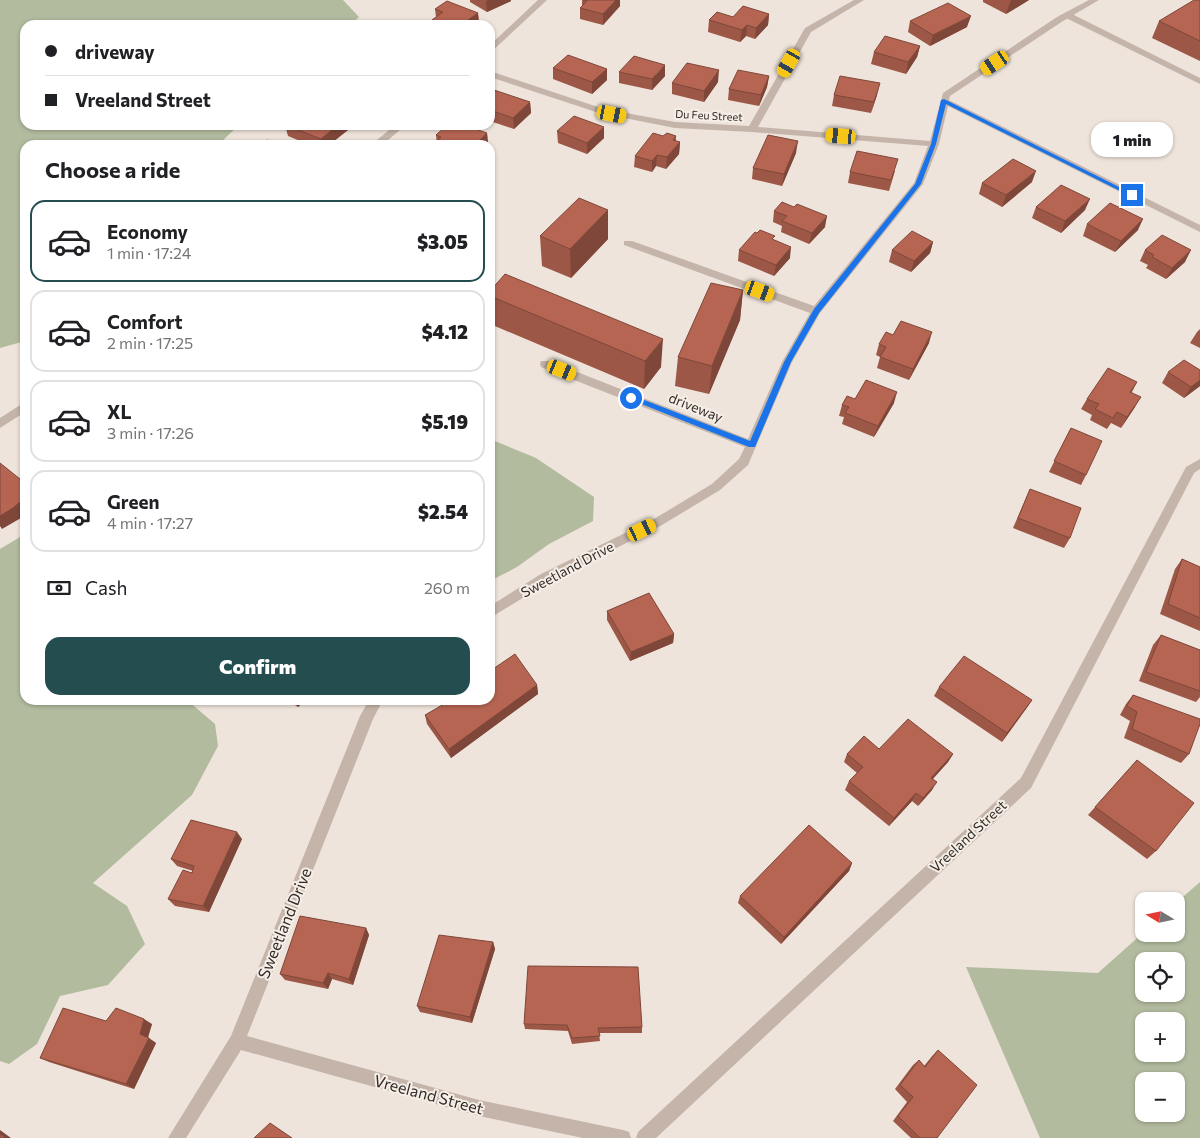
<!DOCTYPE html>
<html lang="en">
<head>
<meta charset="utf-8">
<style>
	:root { --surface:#fff; --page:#f6f6f6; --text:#202124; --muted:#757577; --line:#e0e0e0; --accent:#234d4e }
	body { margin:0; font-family:Commissioner,sans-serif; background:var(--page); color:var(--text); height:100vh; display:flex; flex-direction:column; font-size:19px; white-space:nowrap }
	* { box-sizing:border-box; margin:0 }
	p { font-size:16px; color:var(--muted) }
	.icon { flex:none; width:28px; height:28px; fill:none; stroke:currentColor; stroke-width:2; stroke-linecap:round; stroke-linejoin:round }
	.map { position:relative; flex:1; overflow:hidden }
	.sheet { position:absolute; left:20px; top:140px; width:475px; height:565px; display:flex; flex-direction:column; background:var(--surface); border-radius:15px; box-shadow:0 1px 4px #0004 }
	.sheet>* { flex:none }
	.top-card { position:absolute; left:20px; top:20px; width:475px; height:110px; border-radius:15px; box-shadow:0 1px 4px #0004; display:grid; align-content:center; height:110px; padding:0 25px; background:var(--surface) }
	.needle { width:32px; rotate:280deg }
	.fabs { position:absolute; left:1135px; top:892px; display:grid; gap:10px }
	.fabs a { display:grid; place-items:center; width:50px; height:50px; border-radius:10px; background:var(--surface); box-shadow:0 1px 4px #0004; font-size:25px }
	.end { position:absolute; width:22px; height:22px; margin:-11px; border:6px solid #1a73e8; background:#fff; box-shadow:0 0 0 2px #fff }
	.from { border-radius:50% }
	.bubble { position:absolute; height:35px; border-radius:15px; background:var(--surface); box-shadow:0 1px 4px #0004; font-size:16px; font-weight:800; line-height:35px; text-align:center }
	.car { position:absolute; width:15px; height:30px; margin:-15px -8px; border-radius:6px; box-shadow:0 0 4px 1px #0007; background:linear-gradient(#f5c518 24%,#345 0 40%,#f5c518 0 76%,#345 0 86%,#f5c518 0) }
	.top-card b { display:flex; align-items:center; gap:18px; height:48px; font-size:19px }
	.top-card b+b { border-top:1px solid var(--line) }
	.top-card i { width:12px; height:12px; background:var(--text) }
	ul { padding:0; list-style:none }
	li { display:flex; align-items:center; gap:15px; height:82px; margin:0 10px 8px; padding:0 15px; border:2px solid var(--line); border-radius:15px }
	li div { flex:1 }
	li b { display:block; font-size:19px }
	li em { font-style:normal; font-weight:800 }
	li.active { border-color:var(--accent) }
	li>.icon { width:45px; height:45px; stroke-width:1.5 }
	h2 { padding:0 25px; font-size:22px; line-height:60px }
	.pay { display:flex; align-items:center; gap:12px; height:55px; padding:0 25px; font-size:19px }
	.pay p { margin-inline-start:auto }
	.button { display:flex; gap:10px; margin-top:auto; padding:10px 25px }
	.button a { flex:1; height:58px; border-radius:15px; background:var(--accent); color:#fff; font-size:20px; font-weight:800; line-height:58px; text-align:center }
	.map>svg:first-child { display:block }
	.green { fill:#b2bb9e; fill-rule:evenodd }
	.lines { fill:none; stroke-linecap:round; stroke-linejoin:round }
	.lane { fill:#c4b4a9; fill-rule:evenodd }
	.street { fill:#c4b4a9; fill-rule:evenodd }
	.wall { fill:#9c5747 }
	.shaded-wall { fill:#7f4739 }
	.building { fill:#b56552; stroke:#7f4739 }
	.route { fill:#1a73e8 }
	.labels { text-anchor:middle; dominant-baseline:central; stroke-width:4; stroke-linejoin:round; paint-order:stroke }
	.far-street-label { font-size:11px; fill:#332b28; stroke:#f6efe7 }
	.street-label { font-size:14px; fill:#332b28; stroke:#f6efe7 }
	.near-street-label { font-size:16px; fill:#332b28; stroke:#f6efe7 }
</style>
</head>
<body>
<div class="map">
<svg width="1200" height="1138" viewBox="0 0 1200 1138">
	<rect width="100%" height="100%" fill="#eee4db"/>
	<!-- green -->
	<path class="green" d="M0,0H343L359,17L350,25H25V125H239L218,145H25V341L0,348Z
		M490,439L536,458L594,497L593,521L549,544L517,567L490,581Z
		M25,534V700H187L215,724L218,746L192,795L93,883L127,906L145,944L108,985L60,996L37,1044L9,1064L0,1061V549Z
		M1200,882V1138H1040L966,967L1098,973L1144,932V934H1176V903ZM1144,961H1176V994H1144ZM1144,1021H1176V1054H1144ZM1144,1081H1176V1114H1144Z"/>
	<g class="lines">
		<!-- lane -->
		<path class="lane" d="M1064,13H1070L1200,78V84L1064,17Z"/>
		<!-- street -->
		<path class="street" d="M538,0H547L490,53V45Z
			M854,0H864L811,32L758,127L930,141L943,93L1057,17L1089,0H1099L1063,21L950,96L949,100L1200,225V232L948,106L939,144L923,184L820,313L792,362L748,465L720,490L662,525L549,582L490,618V606L541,574L654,519L712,484L739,459L745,447L541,367L540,364L541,361H549L748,439L782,362L810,313L624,245V241H632L814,306L914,183L928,146L752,132L675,128L599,113L490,77V71L604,109L675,122L749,126L805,28Z
			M395,125H406L382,145H371Z
			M25,402V412L0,428V418Z
			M1200,459V469L1194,473L1031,788L656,1138H636L638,1132L1021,778L1186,467Z
			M369,700H383L373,719L247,1036L479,1100L623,1130L629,1132L631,1138H583L479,1116L241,1050L186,1138H168L231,1036L360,716Z"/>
	</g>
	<!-- wall -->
	<path class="wall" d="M470,0H511V1L487,12L470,2Z
		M582,0L620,6L603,25L580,19V8L582,6Z
		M983,0H1029L1006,14L983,2Z
		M1200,0V61L1152,38L1159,21Z
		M435,9L478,13L479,24L478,25H432V20L436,17Z
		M769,14L768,25L755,39L746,36L740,42L708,32L709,20L733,17Z
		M910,21L967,27L930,46L908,32Z
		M920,46L917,57L906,74L871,64L874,52Z
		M553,68L607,69V80L592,94L553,79Z
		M619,72L665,76L652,90L619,83Z
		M769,76L767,87L759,106L728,100L729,89Z
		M718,82L704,102L672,94V83Z
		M490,93L530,102L531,113L514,129L490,121Z
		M834,95H877L871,113L832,106Z
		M285,125L348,130L329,145H310L288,136Z
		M453,127L487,133L488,144L487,145H437L436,135Z
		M604,127V138L587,154L558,143L557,131Z
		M663,136H676V141L680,142L679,154L666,169L656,166L652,172L634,167L635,156Z
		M796,153L782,186L752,179L753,168Z
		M895,171L889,191L848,183L850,172Z
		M1032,182L1002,207L979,194L982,183Z
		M1036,207L1085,210L1061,233L1032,218Z
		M608,210V239L571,278L542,266L540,236Z
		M774,211L825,227L809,244L781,232L782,226L773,222Z
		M1087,224L1138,230L1115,252L1083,236Z
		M774,240L790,258L774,276L738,261L739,250Z
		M933,242L930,253L911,272L889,262L892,250Z
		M1145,250L1185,262L1166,279L1146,268L1148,265L1140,261Z
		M743,290L740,320L709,394L675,386L678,357Z
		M490,291L661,367L644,389L490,324Z
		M1200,329V348L1190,343L1197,332Z
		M893,335L929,343L909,380L877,368L880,357L876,355L879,344Z
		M1168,372L1200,386L1184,398L1162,383Z
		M1137,382L1132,392L1135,407L1121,428L1111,423L1107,429L1090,420L1092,415L1081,409L1087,399Z
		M855,399L894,403L874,437L842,424L844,417L839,416L842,405Z
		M1071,428L1086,475L1081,485L1049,472Z
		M1030,489L1070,538L1064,548L1013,528Z
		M1182,559L1200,567V631L1160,614L1175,569Z
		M607,611L674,634L673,643L630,661L607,620Z
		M1161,635L1200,650V697L1196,702L1139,681L1153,645Z
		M537,685L538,694L451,758L427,724L425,715Z
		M939,687L1032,700L1002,742L934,696Z
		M1133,695L1189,754L1181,763L1124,738L1130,721L1120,715L1126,704Z
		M287,700H305L298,707Z
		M879,749L953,754L948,762L933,779L932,790L918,806L912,801L889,826L845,790L849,781L857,773L844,762L847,754Z
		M1137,760L1156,851L1147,859L1088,815Z
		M242,839L209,912L175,906L168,899L193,871L177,866L171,859Z
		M852,863L849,871L781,944L738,903L740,896Z
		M366,928L369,935L353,985L332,979L328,989L285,980L280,974Z
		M493,942L495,949L472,1023L420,1012L417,1006Z
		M106,1021L152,1024L148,1038L156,1043L134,1089L49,1062L40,1058Z
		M524,1024L642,1027V1033H599L600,1041L572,1044L568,1031L525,1029Z
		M938,1050L937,1138H911L893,1121L907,1102L895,1089L913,1065L919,1060L924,1066L933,1055Z"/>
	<!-- shaded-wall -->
	<path class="shaded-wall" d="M489,0H511V1L487,12L486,1Z
		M616,0H620V6L603,25V14Z
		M1011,0H1029L1006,14Z
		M478,13L479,24L478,25H461Z
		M769,14L768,25L755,39L756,28Z
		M971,16L967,27L930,46L933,35Z
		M747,25L746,36L740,42L742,30Z
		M920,46L917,57L906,74L908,62Z
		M665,65V76L652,90V79Z
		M607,69V80L592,94V82Z
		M719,70L718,82L704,102V91Z
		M769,76L767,87L759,106L761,95Z
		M880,83L877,95L871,113L874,102Z
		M530,102L531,113L514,129L513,118Z
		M338,125H347L348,130L329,145H322L321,139Z
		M604,127V138L587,154V143Z
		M487,133L488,144L487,145H475Z
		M798,141L796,153L782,186L784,174Z
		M680,142L679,154L666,169L667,157Z
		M657,155L656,166L652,172V161Z
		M1036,171L1032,182L1002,207L1006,195Z
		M1090,199L1085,210L1061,233L1065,221Z
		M608,210V239L571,278L570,249Z
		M827,216L825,227L809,244L812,233Z
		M1143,219L1138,230L1115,252L1121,241Z
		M933,242L930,253L911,272L914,261Z
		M791,247L790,258L774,276L776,265Z
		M1191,250L1185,262L1166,279L1172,268Z
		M743,290L740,320L709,394L712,366Z
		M932,332L929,343L909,380L913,369Z
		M663,339L661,367L644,389L645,361Z
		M1200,380V386L1184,398L1191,387Z
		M897,392L894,403L874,437L878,426Z
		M1141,397L1135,407L1121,428L1127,417Z
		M25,498V514L21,518L2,529L0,526V516Z
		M674,634L673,643L630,661L631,652Z
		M537,685L538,694L451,758L449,749Z
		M295,700H305L298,707Z
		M1032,700L1026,709L1002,742L1007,733Z
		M953,754L948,762L926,786L931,778Z
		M937,782L932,790L918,806L923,798Z
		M916,793L912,801L889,826L894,818Z
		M237,832L242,839L209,912L203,906Z
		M852,863L849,871L781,944L784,937Z
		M366,928L369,935L353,985L349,979Z
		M493,942L495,949L472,1023L470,1017Z
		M328,973L332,979L328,989L323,983Z
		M144,1019L152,1024L147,1039L140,1034Z
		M149,1038L156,1043L134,1089L126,1084Z
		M0,1130L11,1138H5L0,1134Z"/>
	<!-- building -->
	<path class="building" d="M583,0H616L603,14L580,8L587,1Z
		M1194,0H1200V41L1159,21Z
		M447,1L478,13L461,25H444L432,20L443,12L435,9Z
		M948,3L971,16L933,35L910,21Z
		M743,6L769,14L756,28L747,25L742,30L709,20L717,12L733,17Z
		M885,36L920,46L908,62L874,52Z
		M568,55L607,69L592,82L553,68Z
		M634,56L665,65L652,79L619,72Z
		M687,63L719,70L704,91L672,83Z
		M738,70L769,76L761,95L729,89Z
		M840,76L880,83L874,102L834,95Z
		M494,90L530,102L513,118L490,110V93Z
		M574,116L604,127L587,143L557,131Z
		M285,125H338L321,139Z
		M447,125L453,127L454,125H464L487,133L475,145H449L437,141L441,137L436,135Z
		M653,133L663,136L667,133L676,136L673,140L680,142L667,157L657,155L652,161L635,156Z
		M768,135L798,141L784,174L753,168Z
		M267,140L281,145H261Z
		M857,151L898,159L891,180L850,172Z
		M1013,159L1036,171L1006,195L982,183Z
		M1061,185L1090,199L1065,221L1036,207Z
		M579,198L608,210L570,249L540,236Z
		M782,202L794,207L797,204L827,216L812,233L782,221L787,216L774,211Z
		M1110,203L1143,219L1121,241L1087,224Z
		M760,230L775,236L772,239L791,247L776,265L739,250L755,232L757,233Z
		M912,231L933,242L914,261L892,250Z
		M1162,235L1191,250L1172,268L1152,257L1154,255L1145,250Z
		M505,274L663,339L645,361L490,296V291Z
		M711,283L743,290L712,366L678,357Z
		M901,321L932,332L913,369L880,357L886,347L879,344L886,332L893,335Z
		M1184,360L1200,370V380L1191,387L1168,372Z
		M1108,368L1137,382L1130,392L1141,397L1127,417L1117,412L1113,418L1095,409L1099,404L1087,399Z
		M866,380L897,392L878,426L845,413L849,407L842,405L847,396L855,399Z
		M1071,428L1102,441L1086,475L1054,461Z
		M0,463L25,483V498L13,508L0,516Z
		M1030,489L1081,508L1070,538L1018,518Z
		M1182,559L1200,567V618L1168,604Z
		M649,593L674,634L631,652L607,611Z
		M1161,635L1200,650V691L1146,672Z
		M515,654L537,685L449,749L425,715L451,700H490V671Z
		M964,656L1032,700L1007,733L939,687Z
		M1133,695L1200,719V724L1189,754L1132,729L1137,712L1127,706Z
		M908,719L953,754L931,778L937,782L923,798L916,793L894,818L849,781L863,767L847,754L864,736L879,749Z
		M1137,760L1194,803L1156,851L1095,807Z
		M191,820L237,832L203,906L168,899L183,870L192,873L194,866L171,859Z
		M809,825L852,863L784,937L740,896Z
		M300,916L366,928L349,979L328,973L323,983L280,974Z
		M439,935L493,942L470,1017L417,1006Z
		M528,966L638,967L642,1027L598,1028L600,1036L572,1038L567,1025L524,1024Z
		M63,1008L106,1021L116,1008L144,1019L140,1034L149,1038L126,1084L40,1058Z
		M938,1050L977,1085L937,1138H920L898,1116L913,1097L900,1085L919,1060L925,1067Z
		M270,1123L292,1138H254Z
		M0,1134L5,1138H0Z"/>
	<!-- route -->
	<path class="route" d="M944,99L1135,195L1130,196L946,104L936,144L921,184L819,313L791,362L755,447H749L629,399V396H634L750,441L784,362L814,309L915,184L931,144L941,100Z"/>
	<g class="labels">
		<!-- far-street labels -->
		<g class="far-street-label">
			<text transform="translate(709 115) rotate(3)">Du Feu Street</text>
		</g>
		<!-- street labels -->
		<g class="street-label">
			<text transform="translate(696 407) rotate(22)">driveway</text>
			<text transform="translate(567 569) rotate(-28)">Sweetland Drive</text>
			<text transform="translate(968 836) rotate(-43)">Vreeland Street</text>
		</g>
		<!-- near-street labels -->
		<g class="near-street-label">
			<text transform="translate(284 923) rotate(-68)">Sweetland Drive</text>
			<text transform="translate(429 1094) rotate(15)">Vreeland Street</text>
		</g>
	</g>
</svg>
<div class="fabs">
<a><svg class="needle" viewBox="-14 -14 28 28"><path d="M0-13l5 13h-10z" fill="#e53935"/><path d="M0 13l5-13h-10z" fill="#757577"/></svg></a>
<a><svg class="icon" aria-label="locate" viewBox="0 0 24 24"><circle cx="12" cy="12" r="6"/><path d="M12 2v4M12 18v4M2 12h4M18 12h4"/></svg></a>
<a>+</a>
<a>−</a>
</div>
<i class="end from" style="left:631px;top:398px"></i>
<i class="end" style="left:1132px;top:195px"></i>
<div class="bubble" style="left:1091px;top:122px;width:82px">1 min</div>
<i class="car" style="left:789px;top:63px;rotate:210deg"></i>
<i class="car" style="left:995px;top:63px;rotate:236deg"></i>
<i class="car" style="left:612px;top:114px;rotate:101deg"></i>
<i class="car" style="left:841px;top:136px;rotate:275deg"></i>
<i class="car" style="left:760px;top:291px;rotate:110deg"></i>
<i class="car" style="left:562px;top:370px;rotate:112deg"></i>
<i class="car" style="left:642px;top:530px;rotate:64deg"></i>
<div class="top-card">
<b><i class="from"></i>driveway</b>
<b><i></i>Vreeland Street</b>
</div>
<section class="sheet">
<h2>Choose a ride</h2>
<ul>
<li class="active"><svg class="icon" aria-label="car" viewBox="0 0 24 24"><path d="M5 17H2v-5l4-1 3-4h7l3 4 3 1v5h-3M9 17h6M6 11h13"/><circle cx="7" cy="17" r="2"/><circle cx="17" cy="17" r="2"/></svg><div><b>Economy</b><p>1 min · 17:24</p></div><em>$3.05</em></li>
<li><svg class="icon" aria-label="car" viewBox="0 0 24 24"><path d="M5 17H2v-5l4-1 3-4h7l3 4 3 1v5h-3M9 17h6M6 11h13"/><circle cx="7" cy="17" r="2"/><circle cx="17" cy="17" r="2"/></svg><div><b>Comfort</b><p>2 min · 17:25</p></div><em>$4.12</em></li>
<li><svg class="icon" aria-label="car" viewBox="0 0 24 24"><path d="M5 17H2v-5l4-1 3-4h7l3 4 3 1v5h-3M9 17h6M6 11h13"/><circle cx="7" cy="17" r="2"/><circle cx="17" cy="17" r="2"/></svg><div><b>XL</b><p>3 min · 17:26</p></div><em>$5.19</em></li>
<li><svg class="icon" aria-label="car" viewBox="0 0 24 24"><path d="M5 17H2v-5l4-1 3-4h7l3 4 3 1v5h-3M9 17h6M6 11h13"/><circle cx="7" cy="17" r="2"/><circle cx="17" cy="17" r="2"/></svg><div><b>Green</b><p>4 min · 17:27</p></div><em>$2.54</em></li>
</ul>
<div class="pay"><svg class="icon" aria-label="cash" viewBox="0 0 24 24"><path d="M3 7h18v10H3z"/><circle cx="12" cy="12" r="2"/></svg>Cash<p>260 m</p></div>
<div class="button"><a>Confirm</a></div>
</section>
</div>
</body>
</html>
